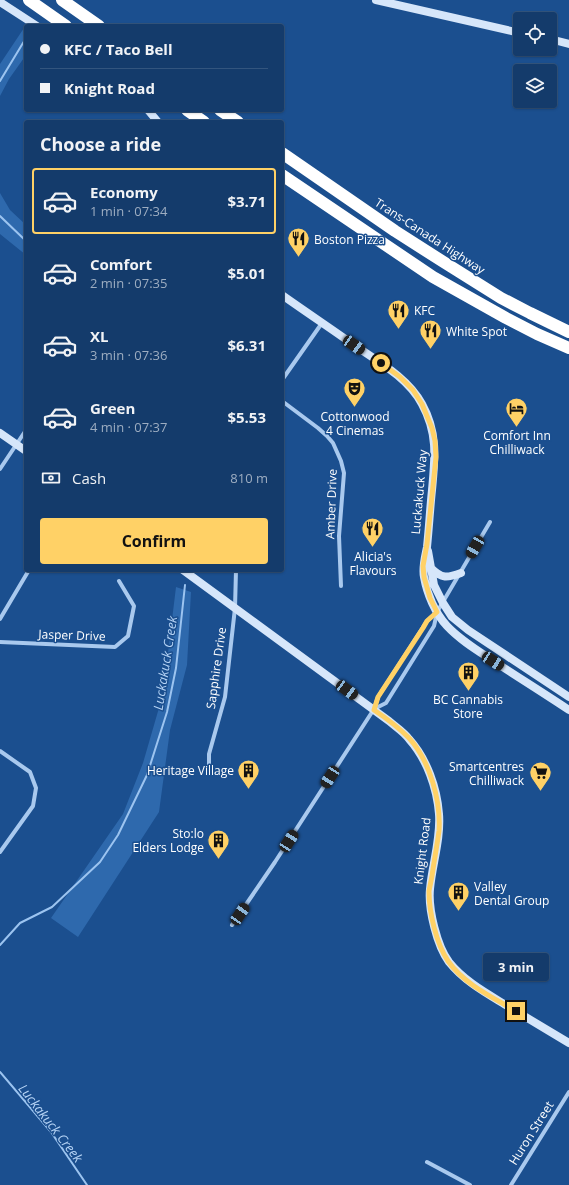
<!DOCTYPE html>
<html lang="en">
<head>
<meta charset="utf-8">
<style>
	:root { --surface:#143b6b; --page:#1d4271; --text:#f1f3f6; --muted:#9dadc1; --line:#33557e; --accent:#ffd166 }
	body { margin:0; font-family:"Open Sans",sans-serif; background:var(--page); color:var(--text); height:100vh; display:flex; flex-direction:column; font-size:15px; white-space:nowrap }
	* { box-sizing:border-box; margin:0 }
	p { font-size:13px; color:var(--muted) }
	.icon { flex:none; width:22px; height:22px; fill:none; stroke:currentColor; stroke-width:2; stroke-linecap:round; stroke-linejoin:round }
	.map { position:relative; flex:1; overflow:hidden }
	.drawer { position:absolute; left:24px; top:120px; width:260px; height:452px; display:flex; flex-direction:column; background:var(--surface); border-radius:4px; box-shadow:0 1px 3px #0004,0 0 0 1px var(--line) }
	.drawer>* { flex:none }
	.hud { position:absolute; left:24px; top:24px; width:260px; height:88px; border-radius:4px; box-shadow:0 1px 3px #0004,0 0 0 1px var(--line); display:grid; align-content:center; height:88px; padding:0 16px; background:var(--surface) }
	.fabs { position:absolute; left:513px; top:12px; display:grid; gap:8px }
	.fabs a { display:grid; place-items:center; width:44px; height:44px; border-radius:4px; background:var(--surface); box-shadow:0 1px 3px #0004,0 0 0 1px var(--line); font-size:20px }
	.end { position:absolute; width:18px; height:18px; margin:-9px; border:5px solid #ffd166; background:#111; box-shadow:0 0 0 2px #111 }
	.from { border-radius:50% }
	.bubble { position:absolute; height:28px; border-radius:4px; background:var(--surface); box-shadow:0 1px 3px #0004,0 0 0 1px var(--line); font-size:13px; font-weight:700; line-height:28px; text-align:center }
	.car { position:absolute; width:12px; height:24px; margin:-12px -6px; border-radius:5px; box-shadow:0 0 3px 1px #0007; background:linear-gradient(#222 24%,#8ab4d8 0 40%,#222 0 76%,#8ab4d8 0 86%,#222 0) }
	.hud b { display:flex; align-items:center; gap:14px; height:38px; font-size:15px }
	.hud b+b { border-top:1px solid var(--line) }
	.hud i { width:10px; height:10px; background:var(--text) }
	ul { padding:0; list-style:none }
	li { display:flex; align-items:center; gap:12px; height:66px; margin:0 8px 6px; padding:0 8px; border:2px solid transparent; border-radius:4px }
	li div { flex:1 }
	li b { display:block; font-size:15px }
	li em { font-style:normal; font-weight:700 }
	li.selected { border-color:var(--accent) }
	li>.icon { width:36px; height:36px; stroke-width:1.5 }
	h2 { padding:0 16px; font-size:18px; line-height:48px }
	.pay { display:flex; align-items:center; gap:10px; height:44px; padding:0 16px; font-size:15px }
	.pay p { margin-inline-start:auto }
	.button { display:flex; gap:8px; margin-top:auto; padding:8px 16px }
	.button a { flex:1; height:46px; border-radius:4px; background:var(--accent); color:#111; font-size:16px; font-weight:700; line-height:46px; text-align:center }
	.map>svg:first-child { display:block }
	.green { fill:#2e69ad }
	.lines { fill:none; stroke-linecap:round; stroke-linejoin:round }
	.stream { stroke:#9cc4f0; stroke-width:2 }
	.street { stroke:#a9c9ee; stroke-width:4 }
	.secondary { stroke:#d6e6fa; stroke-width:8 }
	.highway { stroke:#fff; stroke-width:12 }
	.route { stroke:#ffd166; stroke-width:5 }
	.labels { text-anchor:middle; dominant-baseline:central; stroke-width:3; stroke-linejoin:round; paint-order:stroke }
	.street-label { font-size:12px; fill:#fff; stroke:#1b4f8f }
	.poi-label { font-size:12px; fill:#fff; stroke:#1b4f8f; text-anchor:start }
	.water-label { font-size:13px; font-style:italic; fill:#b5d3f5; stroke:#1b4f8f }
</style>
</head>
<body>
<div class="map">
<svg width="569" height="1185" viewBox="0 0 569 1185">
	<rect width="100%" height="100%" fill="#1b4f8f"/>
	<!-- green -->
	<path class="green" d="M24,28L26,30V55L9,79L0,96V64Z
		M0,193L10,210L26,225V255L0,234Z
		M176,587L191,592L187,665L170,730L159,812L78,937L51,918L123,814L143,763L163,694Z"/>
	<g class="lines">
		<!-- stream -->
		<path class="stream" d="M0,81L26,38
			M0,216L26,241
			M0,945L20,923L52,907L100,862L118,835L147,775L167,712L176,668L185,585
			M0,1072L51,1132L87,1185"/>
		<!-- street -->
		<path class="street" d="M282,380L322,323
			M282,401L318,428L327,436L333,443L341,461L344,473L339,536L341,586
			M0,469L26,430
			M0,619L29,570
			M0,642L115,647L128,636L134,606L119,581
			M374,709L386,703L434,626L437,613
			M0,751L30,772L36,788L33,806L0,852
			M209,767V754L225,697L235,608L236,570
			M232,925L275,862L374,709L378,697L427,621L437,612L490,522
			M427,1162L470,1185
			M511,1185L569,1092"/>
		<!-- secondary -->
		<path class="secondary" d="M376,0L520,33
			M0,2L37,26
			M550,39L569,44
			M148,110L158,122
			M282,295C306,312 330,328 354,345C379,362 408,378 422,404C438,433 435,458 432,490C430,509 429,528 427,547C425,557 422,567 424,577C427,594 435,613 447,626C461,641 480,652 498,664C521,679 545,694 569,710
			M0,433L26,451
			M428,551L434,585L443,603L452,617L468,630L569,697
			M431,568C442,579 447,578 461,573
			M183,570L389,721C396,727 404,732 409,739C427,759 437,788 439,814C441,839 432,865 430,889C428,909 437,946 449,962C465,982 488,994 509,1007C529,1019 549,1031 569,1043"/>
		<!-- highway -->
		<path class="highway" d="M29,0L66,26
			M62,0L99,26
			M187,110L204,122
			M220,110L238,122
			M282,153L395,231L442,261L501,298L530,313L569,332
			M282,175L433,277L506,318L537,334L569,348"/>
	</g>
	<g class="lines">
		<!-- route -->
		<path class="route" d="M381,363L400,377L413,390L422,404L432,428L435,441L436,457L427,544L423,566L424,577L430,598L437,612L427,621L423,628L378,697L374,710C386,718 398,727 409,738C430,761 441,801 439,831C437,846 434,861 432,876C431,881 430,886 429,891C429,912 436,943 448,961C464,984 492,997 516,1011"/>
	</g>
	<!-- icons -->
	<defs>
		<symbol id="restaurant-pin" viewBox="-11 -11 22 30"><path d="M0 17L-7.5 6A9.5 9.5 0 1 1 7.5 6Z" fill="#ffd166" stroke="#1b4f8f"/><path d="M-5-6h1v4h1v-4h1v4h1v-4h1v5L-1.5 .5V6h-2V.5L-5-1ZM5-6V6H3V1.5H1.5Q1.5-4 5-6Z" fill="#111"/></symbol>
		<symbol id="theatre-pin" viewBox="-11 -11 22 30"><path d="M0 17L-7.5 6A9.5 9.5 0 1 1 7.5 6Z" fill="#ffd166" stroke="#1b4f8f"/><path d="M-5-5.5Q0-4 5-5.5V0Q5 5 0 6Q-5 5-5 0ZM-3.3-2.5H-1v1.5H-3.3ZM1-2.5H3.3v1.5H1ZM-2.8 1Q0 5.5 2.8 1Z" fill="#111"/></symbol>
		<symbol id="hotel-pin" viewBox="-11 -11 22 30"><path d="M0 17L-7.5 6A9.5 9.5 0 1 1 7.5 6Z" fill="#ffd166" stroke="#1b4f8f"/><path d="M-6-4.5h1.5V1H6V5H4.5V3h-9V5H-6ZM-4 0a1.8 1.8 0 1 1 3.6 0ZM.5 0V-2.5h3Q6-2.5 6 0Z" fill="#111"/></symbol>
		<symbol id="building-pin" viewBox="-11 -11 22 30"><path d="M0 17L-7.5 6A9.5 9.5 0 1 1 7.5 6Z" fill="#ffd166" stroke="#1b4f8f"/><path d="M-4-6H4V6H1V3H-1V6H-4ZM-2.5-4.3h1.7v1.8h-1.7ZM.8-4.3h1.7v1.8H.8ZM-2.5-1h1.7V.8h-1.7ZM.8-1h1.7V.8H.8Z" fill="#111"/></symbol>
		<symbol id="supermarket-pin" viewBox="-11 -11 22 30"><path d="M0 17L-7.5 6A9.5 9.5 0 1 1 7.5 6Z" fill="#ffd166" stroke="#1b4f8f"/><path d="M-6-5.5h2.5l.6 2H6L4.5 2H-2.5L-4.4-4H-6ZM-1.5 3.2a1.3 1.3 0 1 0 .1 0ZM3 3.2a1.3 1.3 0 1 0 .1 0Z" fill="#111"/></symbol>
	</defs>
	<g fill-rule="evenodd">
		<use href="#restaurant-pin" x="286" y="226" width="25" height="34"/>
		<use href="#restaurant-pin" x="386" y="298" width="25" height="34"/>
		<use href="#restaurant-pin" x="418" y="318" width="25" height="34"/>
		<use href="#theatre-pin" x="342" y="376" width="25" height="34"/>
		<use href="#hotel-pin" x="504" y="396" width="25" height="34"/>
		<use href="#restaurant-pin" x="360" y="516" width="25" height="34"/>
		<use href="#building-pin" x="456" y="660" width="25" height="34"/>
		<use href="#building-pin" x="236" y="758" width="25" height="34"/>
		<use href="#supermarket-pin" x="528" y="760" width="25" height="34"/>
		<use href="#building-pin" x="206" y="828" width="25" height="34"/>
		<use href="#building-pin" x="446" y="880" width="25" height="34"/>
	</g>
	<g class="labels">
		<!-- street labels -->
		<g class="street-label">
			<text transform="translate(430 236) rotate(33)">Trans-Canada Highway</text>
			<text transform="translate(419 492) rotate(-85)">Luckakuck Way</text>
			<text transform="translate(331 504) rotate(-88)">Amber Drive</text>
			<text transform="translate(72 635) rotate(2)">Jasper Drive</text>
			<text transform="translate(216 668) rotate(-82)">Sapphire Drive</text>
			<text transform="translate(422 851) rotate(-83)">Knight Road</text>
			<text transform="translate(531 1133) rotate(-58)">Huron Street</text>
		</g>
		<!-- poi labels -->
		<g class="poi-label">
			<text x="314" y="239">Boston Pizza</text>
			<text x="414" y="310">KFC</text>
			<text x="446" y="331">White Spot</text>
			<text x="355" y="416" text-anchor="middle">Cottonwood<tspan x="355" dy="14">4 Cinemas</tspan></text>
			<text x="517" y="435" text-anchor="middle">Comfort Inn<tspan x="517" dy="14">Chilliwack</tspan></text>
			<text x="373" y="556" text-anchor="middle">Alicia's<tspan x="373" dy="14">Flavours</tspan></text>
			<text x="468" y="699" text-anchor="middle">BC Cannabis<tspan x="468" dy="14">Store</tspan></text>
			<text x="524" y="766" text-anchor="end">Smartcentres<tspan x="524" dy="14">Chilliwack</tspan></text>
			<text x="234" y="770" text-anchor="end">Heritage Village</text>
			<text x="204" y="833" text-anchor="end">Sto:lo<tspan x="204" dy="14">Elders Lodge</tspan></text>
			<text x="474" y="886">Valley<tspan x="474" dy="14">Dental Group</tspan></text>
		</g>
		<!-- water labels -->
		<g class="water-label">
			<text transform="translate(165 663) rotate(-81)">Luckakuck Creek</text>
			<text transform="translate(51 1123) rotate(52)">Luckakuck Creek</text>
		</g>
	</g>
</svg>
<div class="fabs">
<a><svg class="icon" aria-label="locate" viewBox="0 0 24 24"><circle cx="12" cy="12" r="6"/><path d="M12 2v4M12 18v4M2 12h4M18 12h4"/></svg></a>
<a><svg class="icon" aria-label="layers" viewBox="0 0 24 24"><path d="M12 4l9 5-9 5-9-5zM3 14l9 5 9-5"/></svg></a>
</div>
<i class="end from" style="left:381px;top:363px"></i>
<i class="end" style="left:516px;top:1011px"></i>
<div class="bubble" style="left:483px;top:953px;width:66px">3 min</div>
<i class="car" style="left:354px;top:345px;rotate:125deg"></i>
<i class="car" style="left:475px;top:547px;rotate:210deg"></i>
<i class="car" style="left:493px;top:661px;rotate:123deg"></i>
<i class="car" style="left:347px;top:690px;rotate:126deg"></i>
<i class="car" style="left:330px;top:777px;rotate:213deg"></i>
<i class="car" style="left:289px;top:841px;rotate:33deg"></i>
<i class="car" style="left:240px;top:914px;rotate:34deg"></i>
<div class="hud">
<b><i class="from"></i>KFC / Taco Bell</b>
<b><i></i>Knight Road</b>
</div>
<section class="drawer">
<h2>Choose a ride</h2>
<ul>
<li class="selected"><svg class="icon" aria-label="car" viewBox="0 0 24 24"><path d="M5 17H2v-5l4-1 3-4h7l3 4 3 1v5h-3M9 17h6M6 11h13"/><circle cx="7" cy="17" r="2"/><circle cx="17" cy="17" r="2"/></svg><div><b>Economy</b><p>1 min · 07:34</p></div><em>$3.71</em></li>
<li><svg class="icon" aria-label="car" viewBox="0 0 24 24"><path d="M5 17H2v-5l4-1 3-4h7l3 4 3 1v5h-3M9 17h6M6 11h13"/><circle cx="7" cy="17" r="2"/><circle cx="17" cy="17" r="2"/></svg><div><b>Comfort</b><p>2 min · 07:35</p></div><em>$5.01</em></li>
<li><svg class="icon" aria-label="car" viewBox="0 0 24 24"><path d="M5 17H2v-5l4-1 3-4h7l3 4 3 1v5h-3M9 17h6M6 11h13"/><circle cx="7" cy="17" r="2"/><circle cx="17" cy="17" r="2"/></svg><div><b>XL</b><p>3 min · 07:36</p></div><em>$6.31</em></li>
<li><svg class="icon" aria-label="car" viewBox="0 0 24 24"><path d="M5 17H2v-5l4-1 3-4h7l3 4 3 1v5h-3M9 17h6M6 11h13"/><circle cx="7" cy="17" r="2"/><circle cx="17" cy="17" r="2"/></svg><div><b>Green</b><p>4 min · 07:37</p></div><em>$5.53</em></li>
</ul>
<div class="pay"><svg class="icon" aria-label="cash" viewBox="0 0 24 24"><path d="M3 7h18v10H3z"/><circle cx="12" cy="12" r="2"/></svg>Cash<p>810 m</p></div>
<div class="button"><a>Confirm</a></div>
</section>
</div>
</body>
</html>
